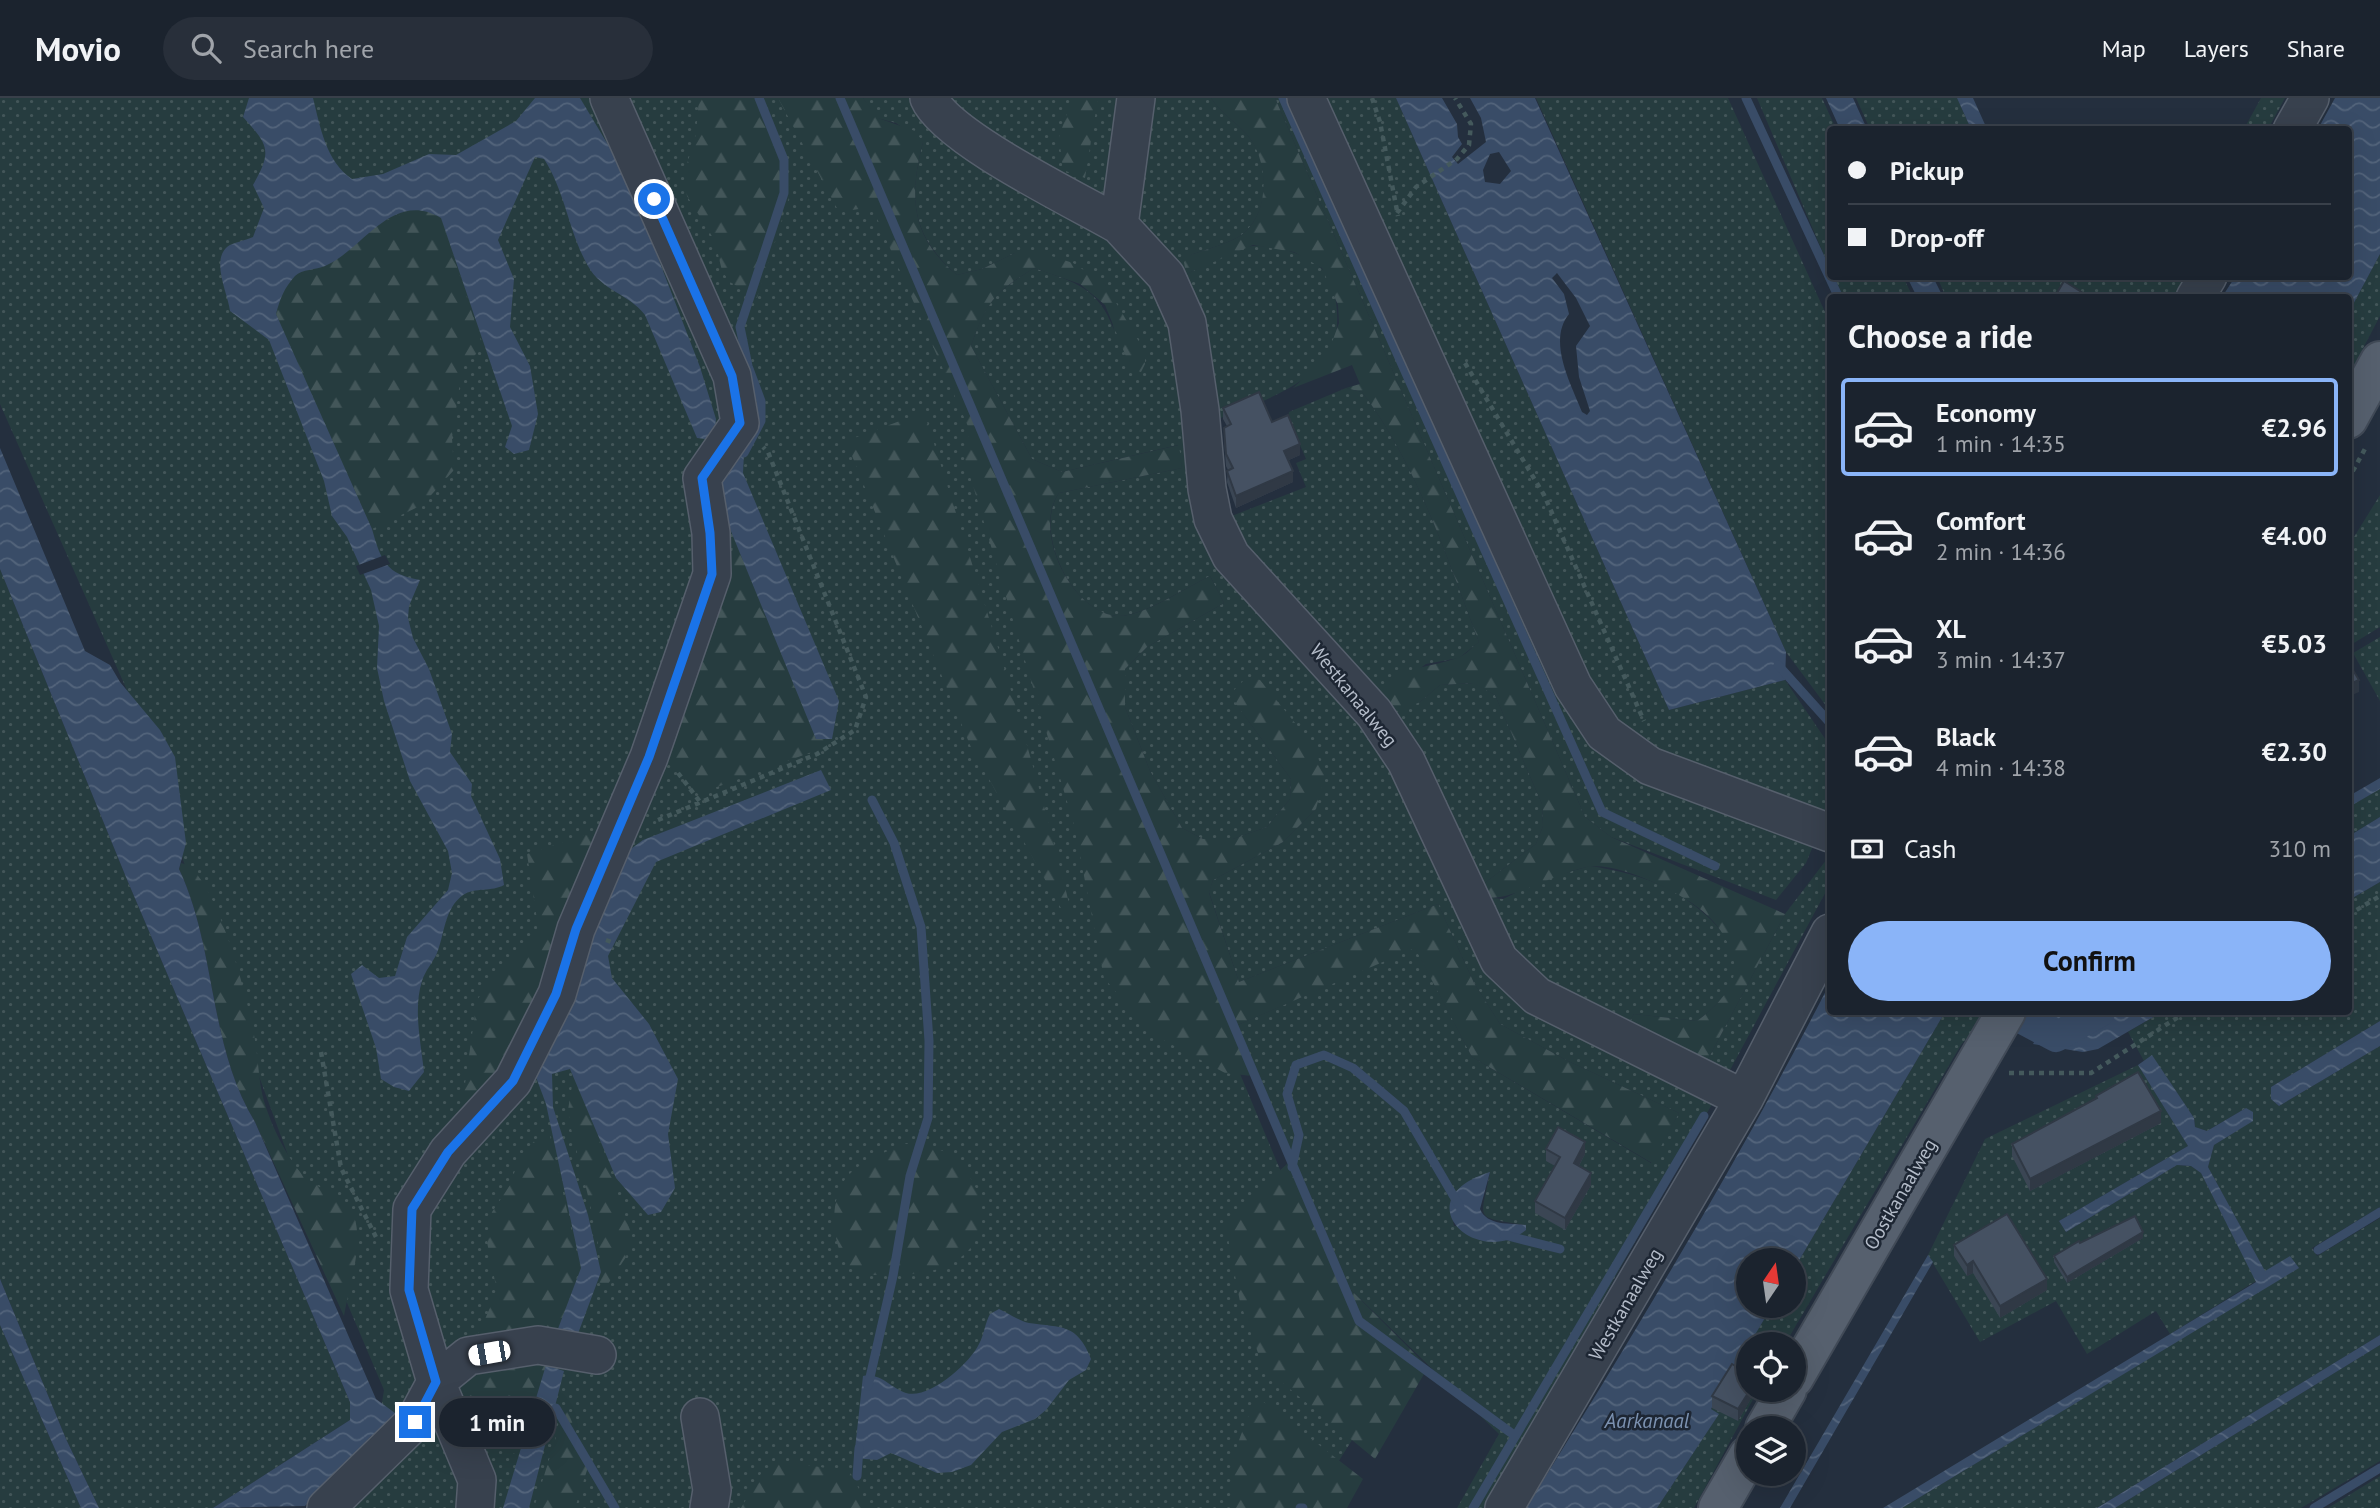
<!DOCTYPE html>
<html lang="en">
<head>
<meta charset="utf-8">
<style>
	:root { --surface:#1b232e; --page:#282f3a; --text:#f1f3f6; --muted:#a0a4aa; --line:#39404a; --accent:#8ab4f8 }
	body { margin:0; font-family:"PT Sans",sans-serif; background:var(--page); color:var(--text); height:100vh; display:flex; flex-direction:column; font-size:26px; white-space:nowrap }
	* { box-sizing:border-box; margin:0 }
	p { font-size:23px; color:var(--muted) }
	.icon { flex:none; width:38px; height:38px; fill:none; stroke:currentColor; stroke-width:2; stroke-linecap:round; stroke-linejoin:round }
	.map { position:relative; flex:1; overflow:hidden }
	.details { position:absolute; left:1827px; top:196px; width:525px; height:721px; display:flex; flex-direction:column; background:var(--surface); border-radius:7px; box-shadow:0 7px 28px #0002,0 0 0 2px var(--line) }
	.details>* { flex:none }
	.hud { position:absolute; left:1827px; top:28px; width:525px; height:154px; border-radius:7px; box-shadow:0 7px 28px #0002,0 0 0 2px var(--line); display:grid; align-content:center; height:154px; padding:0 21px; background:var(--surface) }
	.needle { width:46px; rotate:13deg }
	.fabs { position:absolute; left:1736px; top:1150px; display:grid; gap:14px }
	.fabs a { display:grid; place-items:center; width:70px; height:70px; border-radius:50%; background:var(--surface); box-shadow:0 7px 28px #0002,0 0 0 2px var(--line); font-size:35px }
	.end { position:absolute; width:32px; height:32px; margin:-16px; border:9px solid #1a73e8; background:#fff; box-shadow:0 0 0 4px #fff }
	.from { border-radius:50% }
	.bubble { position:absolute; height:49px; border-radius:24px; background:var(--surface); box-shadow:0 7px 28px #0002,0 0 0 2px var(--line); font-size:23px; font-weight:700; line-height:49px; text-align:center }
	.car { position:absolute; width:21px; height:42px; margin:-21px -10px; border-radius:9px; box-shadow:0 0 5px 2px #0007; background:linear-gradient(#fff 24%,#345 0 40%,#fff 0 76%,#345 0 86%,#fff 0) }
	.hud b { display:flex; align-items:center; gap:24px; height:66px; font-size:26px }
	.hud b+b { border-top:2px solid var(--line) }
	.hud i { width:18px; height:18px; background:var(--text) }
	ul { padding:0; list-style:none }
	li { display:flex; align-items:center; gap:21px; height:98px; margin:0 14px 10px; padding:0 7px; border:4px solid transparent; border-radius:7px }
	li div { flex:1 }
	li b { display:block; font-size:26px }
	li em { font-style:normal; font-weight:700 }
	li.selected { border-color:var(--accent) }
	li>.icon { width:63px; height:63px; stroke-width:1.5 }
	h2 { padding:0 21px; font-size:32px; line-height:84px }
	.pay { display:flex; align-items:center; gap:18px; height:77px; padding:0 21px; font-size:26px }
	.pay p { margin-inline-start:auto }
	.action { display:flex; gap:14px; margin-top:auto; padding:14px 21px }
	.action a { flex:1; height:80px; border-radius:42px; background:var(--accent); color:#111; font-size:28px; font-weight:700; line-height:80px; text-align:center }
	header { display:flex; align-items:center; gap:42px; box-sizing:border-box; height:98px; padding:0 35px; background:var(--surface); border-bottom:2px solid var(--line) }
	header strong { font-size:33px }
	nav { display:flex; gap:38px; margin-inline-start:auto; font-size:24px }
	.search { width:490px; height:63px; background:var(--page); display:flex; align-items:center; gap:18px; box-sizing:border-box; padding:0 24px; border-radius:38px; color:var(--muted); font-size:26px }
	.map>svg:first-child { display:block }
	.grass { fill:url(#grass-dots); fill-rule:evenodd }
	.forest { fill:url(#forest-firs) }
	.water { fill:url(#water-waves); fill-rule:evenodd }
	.pier { fill:#242f3e }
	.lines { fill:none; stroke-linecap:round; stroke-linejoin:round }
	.stream { stroke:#394c67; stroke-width:9 }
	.canal { stroke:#394c67; stroke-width:30 }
	.minor-casing { stroke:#565f6c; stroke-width:40 }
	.major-casing { stroke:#414a57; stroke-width:42 }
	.path { stroke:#44595c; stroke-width:4.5; stroke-dasharray:5 5; stroke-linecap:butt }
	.minor { stroke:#38414e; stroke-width:37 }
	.major { stroke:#56606e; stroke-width:38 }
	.wall { fill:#3b4654 }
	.shaded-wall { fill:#303945 }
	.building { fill:#455162; stroke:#303945; stroke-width:2 }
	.route { stroke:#1a73e8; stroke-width:9 }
	.labels { text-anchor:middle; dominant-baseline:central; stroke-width:5; stroke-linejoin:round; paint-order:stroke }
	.street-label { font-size:19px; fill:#b4bcc9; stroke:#1d2633 }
	.water-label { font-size:21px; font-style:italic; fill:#7c92b1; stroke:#1d2633 }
</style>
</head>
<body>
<header>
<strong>Movio</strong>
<div class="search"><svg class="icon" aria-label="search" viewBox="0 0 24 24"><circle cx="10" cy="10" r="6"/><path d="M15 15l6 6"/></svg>Search here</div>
<nav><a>Map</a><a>Layers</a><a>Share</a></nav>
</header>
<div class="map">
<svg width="2380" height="1410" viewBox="0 0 2380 1410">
	<defs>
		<pattern id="grass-dots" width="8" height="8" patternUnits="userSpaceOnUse" patternTransform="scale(1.75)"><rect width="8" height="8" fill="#263c3f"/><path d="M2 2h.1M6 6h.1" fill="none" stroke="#435659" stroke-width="1.8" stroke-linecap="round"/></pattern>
		<pattern id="forest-firs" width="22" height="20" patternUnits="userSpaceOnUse" patternTransform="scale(1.75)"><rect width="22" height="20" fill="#263c3f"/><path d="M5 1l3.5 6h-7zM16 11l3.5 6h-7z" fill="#435659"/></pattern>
		<pattern id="water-waves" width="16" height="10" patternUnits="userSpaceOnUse" patternTransform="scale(1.75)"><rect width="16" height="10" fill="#394c67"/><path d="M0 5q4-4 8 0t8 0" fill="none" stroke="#53647b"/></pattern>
	</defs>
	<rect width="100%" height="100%" fill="#242f3e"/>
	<!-- grass -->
	<path class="grass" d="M0,0H832L1335,1203L1401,1265L1321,1391L1281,1410H311L375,1347L384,1292L311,1120L217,864L126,590L0,306Z
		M863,0H924L1100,125L1174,208L1201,391L1377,630L1496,873L1716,999L1486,1410H1457L1499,1336L1343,1184L1231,930L1415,849L1472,959L1651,1065L1679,1015L1568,963L1500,926L1474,885L1438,806L1239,884L1209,794L1213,782L1283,744L1316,711L1236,606L1291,681L1290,701L1267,729L1233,741H1203L1182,730L1150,673L1125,609V571L1147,549L1224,505L1210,478C1187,489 1140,520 1117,518C1071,514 1033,432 1059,395L1182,370L1178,347L1062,374L1032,361L971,248C987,202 993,196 1034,170C1075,184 1098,189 1114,232L1105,186L1015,155L982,171L957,177C910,136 909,100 923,44L896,25L877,20ZM1490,1074C1481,1124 1472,1118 1525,1127L1454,1128C1446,1092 1461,1090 1490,1074Z
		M939,0H1131L1109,111Z
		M1142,0H1211C1222,17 1241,27 1252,43C1269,69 1269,112 1245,134C1233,145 1206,151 1191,157L1186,176C1204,169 1237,147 1255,148C1276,148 1304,155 1320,169C1340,187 1343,237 1327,259C1301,293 1247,309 1208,325L1130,109Z
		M1275,0H1396L1669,612L1785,582L1830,648V707L1806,765L1776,802L1611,739L1585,719Z
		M1536,0H1728L1830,225V613L1786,554Z
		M1757,0H1822L1836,31L1830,32V171Z
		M1856,0H1957L1971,31H1870Z
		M2261,0H2285L2268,31H2244Z
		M2380,156V218L2349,277V214Z
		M2044,178L2052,182L2074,178L2186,179L2174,200L1946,199L1937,179Z
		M1834,179H1903L1913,199H1843Z
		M1346,290L1362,294C1417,366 1447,460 1479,544L1459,560L1426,566L1373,604L1335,548L1256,458L1238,446L1224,421L1306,389L1296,365L1306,361L1288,319L1289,314Z
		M2380,397V529L2349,548V447Z
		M0,471L128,784L350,1304V1322L213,1410H99L66,1341L0,1181Z
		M2380,539V603L2353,555Z
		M1474,585L1495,597L1542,706L1543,728L1536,746L1486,784L1480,796L1378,612L1420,604L1440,587Z
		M2380,691V719L2349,738L2348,709Z
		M1830,757V786L1729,974L1707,963L1785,816Z
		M1590,768C1616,772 1642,778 1667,790C1693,803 1741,840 1736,873C1732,894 1713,911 1697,923L1634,916L1629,924C1596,909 1560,894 1532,870C1510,851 1496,824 1481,799L1503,801L1544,781Z
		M2380,784V923L2271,989V1001L2279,1008L2380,948V1109L2312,1150L2317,1158L2380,1120V1237L2097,1410H1902L2298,1170L2265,1174L2208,1069L2214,1047L2252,1023L2246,1010L2207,1033L2195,1029L2194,1020L2152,958L2144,963L2128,934L2162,914H2348L2349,802Z
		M1945,914H1973L1984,920L1961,947L1785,1246H1749L1772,1208H1794V1171Z
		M2138,967L2188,1048L2059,1123L2066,1134L2177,1067L2191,1068L2201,1075L2256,1183L2170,1236L2156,1213L2087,1256L2056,1203L1980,1244L1928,1157L1985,1041Z
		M0,1227L81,1410H0Z
		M2380,1247V1363L2301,1410H2115Z
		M1748,1248V1292H1758L1694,1410H1657L1718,1317L1711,1311Z
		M2380,1378V1410H2328Z"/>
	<!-- forest -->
	<path class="forest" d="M699,0H760L782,57L791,93L757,200L730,184L722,173L715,143L687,98L684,76L696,36Z
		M778,0H863L878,20L915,33L923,44C909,99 910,138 957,177L982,171L1015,155H1042L1073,165L1105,186L1145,254V266L1141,274L1131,271L1105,207L1080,186L1034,170C994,195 987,203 971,248L1032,361L1062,374L1179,347L1182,370L1059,395C1032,432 1071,514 1117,518C1141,520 1187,489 1210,478L1224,505L1147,549L1125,571V609L1150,673L1182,730L1203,741H1233L1267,729L1290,701L1291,681L1236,606L1233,593L1247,579L1260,582L1313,647L1325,677L1316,711L1283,744L1213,782L1209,795L1239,884L1438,806L1474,885L1500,926L1568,963L1679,1015L1652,1065L1472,959L1415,850L1231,930L1252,978L1225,975L1152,936L1104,880L1074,727L963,354L970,333L872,109L839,114Z
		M1072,0H1098L1085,80L1063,72L1059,39Z
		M1211,0H1275L1585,719L1611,739L1785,816L1707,963L1629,924L1634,916L1697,923C1715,910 1739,887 1734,863C1730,846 1721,830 1708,818C1686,796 1618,763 1587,769C1554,775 1511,805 1481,799L1486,784L1536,746L1543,728L1542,706L1495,597L1473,585L1440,587L1420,604L1400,613L1378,612L1373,604C1398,566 1419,573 1457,560C1465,558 1472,549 1479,544C1447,460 1417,366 1362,294L1346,290L1360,286L1352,267L1293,290L1327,258L1339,225L1338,207L1322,170L1294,154L1253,147L1186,176L1184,164L1191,157C1206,151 1233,145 1245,134C1269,112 1268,69 1252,43C1241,27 1222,17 1211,0Z
		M414,112L429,113L441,120L483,249L462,270L452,340L454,372L422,407L372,431L276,216L281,196L298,175L327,168L377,126Z
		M924,314C979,488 1036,661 1077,839L970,647L846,343Z
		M735,442L816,641H829L828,648L698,696L664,652L706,556Z
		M599,732L532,937L461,1014L477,902L501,867L533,841L538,828L527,756Z
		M181,765C215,771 249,905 254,937C258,956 258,976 262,995C267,1019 287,1062 305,1079C320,1093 348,1098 354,1118C364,1147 349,1188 344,1218L255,1024C208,947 217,852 179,771Z
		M575,969L631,1135L626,1159L608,1186L599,1185C608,1160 578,1062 571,1030L568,1012Z
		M548,1029L580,1169L518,1357C475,1343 461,1309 452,1267L464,1248L480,1233L497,1193L487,1144L492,1114L510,1087L520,1058Z
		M904,1046C920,1046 942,1049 954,1060C986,1089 996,1139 954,1164C931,1178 898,1177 871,1177C833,1176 828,1117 840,1090C850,1066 882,1056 904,1046Z
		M1289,1064L1343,1184L1428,1269L1375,1361L1263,1269L1240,1204L1225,1124Z
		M1257,1299L1363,1381L1347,1410H1234C1224,1369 1241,1336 1257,1299Z
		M566,1307L588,1369L575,1410H534Z
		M783,1363L850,1374L869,1410H741L763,1372Z"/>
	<!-- water -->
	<path class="water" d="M249,0H313C320,28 326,64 352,81L383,76L429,56L456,57L516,23L535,0H580L613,55L645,126L700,269L716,321L715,332L706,341L697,340L645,217C628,195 602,193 588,168C569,135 565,93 544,61L535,59L498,142L514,181L510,229L530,268L538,316L529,352L514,356L505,349L512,328L441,120C392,91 363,152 325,168C316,172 302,171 295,178C284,190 280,201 276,216L372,431C381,463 386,476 420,482L409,508L408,520L413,540L429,571L452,636L450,654L472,686L471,698L500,761L504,787C492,794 475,789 463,797C444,811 445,835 437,855C433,864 425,873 422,883C413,911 421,945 424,974L409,993L394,989L381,981L376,950L351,876L362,867L379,880L395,878L407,839L448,792L452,775L448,753L410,683L384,603L377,570L379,528L371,492L347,439L332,418L324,383L269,242L230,213C228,196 211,163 227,149C233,144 245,143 253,139L264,110L253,87C273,52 268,47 243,19Z
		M1396,0H1442L1457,26L1458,39L1462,46L1452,59L1458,66L1486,44L1481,20L1470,0H1535L1786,554L1785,582L1669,612ZM1499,54L1511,73L1500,86L1485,84L1483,72L1490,56ZM1557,175L1576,200L1590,228L1576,248L1579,279L1590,313L1587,317L1582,314C1571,286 1547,243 1569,216L1564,196L1552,180Z
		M1826,0H1853L1867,31H1840Z
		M1957,0H1973L1987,31H1971Z
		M2335,0H2380V156L2349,214L2348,200L2222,199L2235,179L2348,178V32L2318,31Z
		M1907,179H1933L1943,199H1917Z
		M0,350L85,553L110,567L120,584L160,632L175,659L186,745L179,771C217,852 208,947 255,1024L376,1301L403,1321L371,1338L305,1408L213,1410L350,1322V1304L128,784L0,471Z
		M744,355L743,375L839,603L832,641H816L710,382L718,370Z
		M821,672L831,692L656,764L608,858L612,880L649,926L678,981L668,1036L675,1090L661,1114L648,1117L616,1080L570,971L552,976L553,1009L588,1117L601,1174L573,1249L553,1244L581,1170L546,1006L533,971L628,753L643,742Z
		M2380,680V691L2349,709V698Z
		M2380,719V784L2349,802V738Z
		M1830,885V914H1945L1794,1171V1162H1748V1208H1772L1711,1311L1719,1316L1657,1410H1526C1633,1238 1738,1065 1830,885Z
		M2053,914L2068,915L2162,914L2098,951L2083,954L2033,946Z
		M2380,923V948L2279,1008L2271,1001V989Z
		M2152,957L2194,1020L2195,1029L2207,1033L2246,1010L2253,1014V1023L2214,1047L2208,1069L2265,1173L2290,1158L2299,1170L1902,1410H1883L2256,1184L2201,1075L2191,1068L2177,1067L2066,1134L2059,1123L2188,1048L2138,967Z
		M1490,1074L1480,1111C1487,1128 1510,1125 1526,1127V1132C1476,1172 1403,1101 1490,1074Z
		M1928,1157L1933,1164L1790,1410H1780Z
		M0,1181L66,1341L99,1410H81L0,1227Z
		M999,1211C1008,1215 1019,1223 1029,1225C1062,1230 1077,1225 1091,1261L1086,1272L1069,1282L1046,1312L1035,1321L1002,1334L971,1367L952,1374L937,1375L891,1355L877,1362L854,1360L863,1278C882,1275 890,1290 906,1295C929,1302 970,1265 979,1246C984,1237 985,1225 990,1216Z
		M2380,1237V1247L2115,1410H2097Z
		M546,1267L564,1273L529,1410H503Z"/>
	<!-- pier -->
	<path class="pier" d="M385,457L390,466L360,477L356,468Z"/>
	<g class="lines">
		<!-- stream -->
		<path class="stream" d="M840,0L1359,1223L1514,1337
			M1283,0L1602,714L1715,768
			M1746,0L1839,200
			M744,355L761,323V303L748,268L740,229L784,95V62L759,0
			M1778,567L1830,625
			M1292,1069L1299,1037L1287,996L1296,967L1324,957L1353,970L1404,1013L1460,1109
			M1504,1137L1560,1151
			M2318,1152L2380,1114
			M868,1288L893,1178L910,1078L928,1020L929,943L921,829L894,745L872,702
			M556,1310L615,1410
			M857,1378L859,1350
			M1300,1410H1303
			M1473,1410L1704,1018
			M2314,1410L2380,1370"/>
		<!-- canal -->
		<path class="canal" d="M2009,914L2056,939L2100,914"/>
		<defs>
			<path id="minor" d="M929,0C946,40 1078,103 1119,127L1136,0
				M1306,0L1573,588L1604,635L1650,668L1830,735
				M2292,32L2310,0
				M1119,127L1166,178L1187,225L1200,312L1207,391L1213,421L1231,458L1374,615L1406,663L1499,862L1537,898L1744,1001
				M2195,200L2208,178
				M700,1319L712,1392L709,1410
				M326,1410L415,1323L436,1284L468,1258L538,1247L597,1257
				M475,1410L477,1382L436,1284L409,1192L412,1111L448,1054L513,983L557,896L576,831L649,659L712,476L711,435L702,380L740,325L732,278L609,0
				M1504,1410L1744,1001L1830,835"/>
			<path id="major" d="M2348,321L2380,263
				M1794,1280L2006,914
				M1765,1330L1787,1292
				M1718,1410L1748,1358"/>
		</defs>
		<!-- minor casing -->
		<use href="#minor" class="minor-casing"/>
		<!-- major casing -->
		<use href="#major" class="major-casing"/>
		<!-- path -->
		<path class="path" d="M1372,0L1380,24L1398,118
			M1397,115L1416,89L1457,61L1469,47L1471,26L1455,0
			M1465,265L1544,397L1644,623
			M2348,382L2366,349
			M678,675L701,705
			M658,722L817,656L855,632L866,599L768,354L763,349
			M2348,817L2380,798
			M606,842L622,848
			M321,954L341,1070L377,1141
			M2009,975H2091L2186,914"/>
		<!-- minor -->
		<use href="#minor" class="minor"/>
		<!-- major -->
		<use href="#major" class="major"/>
	</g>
	<!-- wall -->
	<path class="wall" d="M1223,310L1272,324L1300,357L1289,362L1293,384L1236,410L1227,384L1228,372L1226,368L1224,341V330L1227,328L1223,321Z
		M2096,998L2161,1025L2030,1093L2012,1058V1046L2096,1001Z
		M1546,1051L1585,1056L1579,1068L1591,1087L1565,1132L1535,1115V1103L1555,1068L1546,1063Z
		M2143,1140L2067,1185L2054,1164V1158Z
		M1954,1147L2047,1192L2000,1220L1973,1175L1967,1178L1954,1158Z
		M1756,1292L1738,1323L1712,1310V1298Z"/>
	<!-- shaded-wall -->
	<path class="shaded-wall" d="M1300,346V357L1284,364V353Z
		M1293,373V384L1236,410V398Z
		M2359,582V594L2348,599V587Z
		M2161,1013V1025L2030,1093V1081Z
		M1585,1044V1056L1574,1077V1065Z
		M1591,1075V1087L1565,1132V1120Z
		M2143,1134V1140L2067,1185V1179Z
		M1973,1163V1175L1967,1178V1167Z
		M2047,1181V1192L2000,1220V1208Z
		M1750,1292H1756L1738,1323V1311Z"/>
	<!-- building -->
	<path class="building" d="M2064,183L2091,200H2054Z
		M1259,294L1272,324L1288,317L1300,346L1284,353L1293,373L1236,398L1227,373L1233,370L1226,356L1224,330L1231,326L1223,310Z
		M2348,564L2359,582L2348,587Z
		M2138,974L2161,1013L2030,1081L2012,1046L2097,1000L2096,998Z
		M1558,1029L1585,1044L1574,1065L1591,1075L1565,1120L1535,1103L1560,1059L1546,1051Z
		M2007,1116L2047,1181L2000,1208L1973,1163L1967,1167L1954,1147Z
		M2135,1118L2143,1134L2067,1179L2054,1158L2079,1143L2080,1145Z
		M1732,1266L1748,1275V1292H1750L1738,1311L1712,1298Z"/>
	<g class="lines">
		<!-- route -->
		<path class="route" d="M415,1324L436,1284L409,1192L412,1111L448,1054L513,983L556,896L576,831L649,659L712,476L710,435L702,380L740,325L732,278L654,101"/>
	</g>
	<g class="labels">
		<!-- street labels -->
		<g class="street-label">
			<text transform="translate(1354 597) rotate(51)">Westkanaalweg</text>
			<text transform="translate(1900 1096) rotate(-60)">Oostkanaalweg</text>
			<text transform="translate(1625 1206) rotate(-60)">Westkanaalweg</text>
		</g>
		<!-- water labels -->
		<g class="water-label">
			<text x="1647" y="1322">Aarkanaal</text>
		</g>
	</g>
</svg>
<div class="fabs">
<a><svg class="needle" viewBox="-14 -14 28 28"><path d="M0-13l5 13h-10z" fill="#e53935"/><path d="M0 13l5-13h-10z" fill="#a0a4aa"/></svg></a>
<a><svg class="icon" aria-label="locate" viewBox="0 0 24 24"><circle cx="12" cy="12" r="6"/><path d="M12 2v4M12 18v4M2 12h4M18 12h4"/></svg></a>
<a><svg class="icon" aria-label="layers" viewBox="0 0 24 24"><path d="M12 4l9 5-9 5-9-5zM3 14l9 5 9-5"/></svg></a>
</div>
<i class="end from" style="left:654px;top:101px"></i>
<i class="end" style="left:415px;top:1324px"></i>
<div class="bubble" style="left:439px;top:1300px;width:116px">1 min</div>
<i class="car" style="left:489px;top:1255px;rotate:260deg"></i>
<div class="hud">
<b><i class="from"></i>Pickup</b>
<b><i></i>Drop-off</b>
</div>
<section class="details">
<h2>Choose a ride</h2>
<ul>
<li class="selected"><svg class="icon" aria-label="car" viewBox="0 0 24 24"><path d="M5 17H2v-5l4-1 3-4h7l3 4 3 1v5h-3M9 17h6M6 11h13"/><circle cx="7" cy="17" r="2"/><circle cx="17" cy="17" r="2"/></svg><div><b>Economy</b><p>1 min · 14:35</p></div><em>€2.96</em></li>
<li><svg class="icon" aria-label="car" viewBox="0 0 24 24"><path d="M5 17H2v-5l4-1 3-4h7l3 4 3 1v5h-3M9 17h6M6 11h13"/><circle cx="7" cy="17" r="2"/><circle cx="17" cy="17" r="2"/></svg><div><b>Comfort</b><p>2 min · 14:36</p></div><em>€4.00</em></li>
<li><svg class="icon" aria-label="car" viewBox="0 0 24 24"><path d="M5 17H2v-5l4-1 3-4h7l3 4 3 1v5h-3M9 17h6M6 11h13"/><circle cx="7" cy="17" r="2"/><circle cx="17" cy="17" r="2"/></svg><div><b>XL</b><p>3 min · 14:37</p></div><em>€5.03</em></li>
<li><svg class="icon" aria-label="car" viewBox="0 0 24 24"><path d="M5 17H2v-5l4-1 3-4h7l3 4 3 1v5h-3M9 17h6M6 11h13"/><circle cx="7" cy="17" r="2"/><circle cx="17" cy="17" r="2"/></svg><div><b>Black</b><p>4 min · 14:38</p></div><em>€2.30</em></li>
</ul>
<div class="pay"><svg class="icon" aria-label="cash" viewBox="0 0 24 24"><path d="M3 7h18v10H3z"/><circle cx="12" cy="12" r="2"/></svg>Cash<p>310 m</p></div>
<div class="action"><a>Confirm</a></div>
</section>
</div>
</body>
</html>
